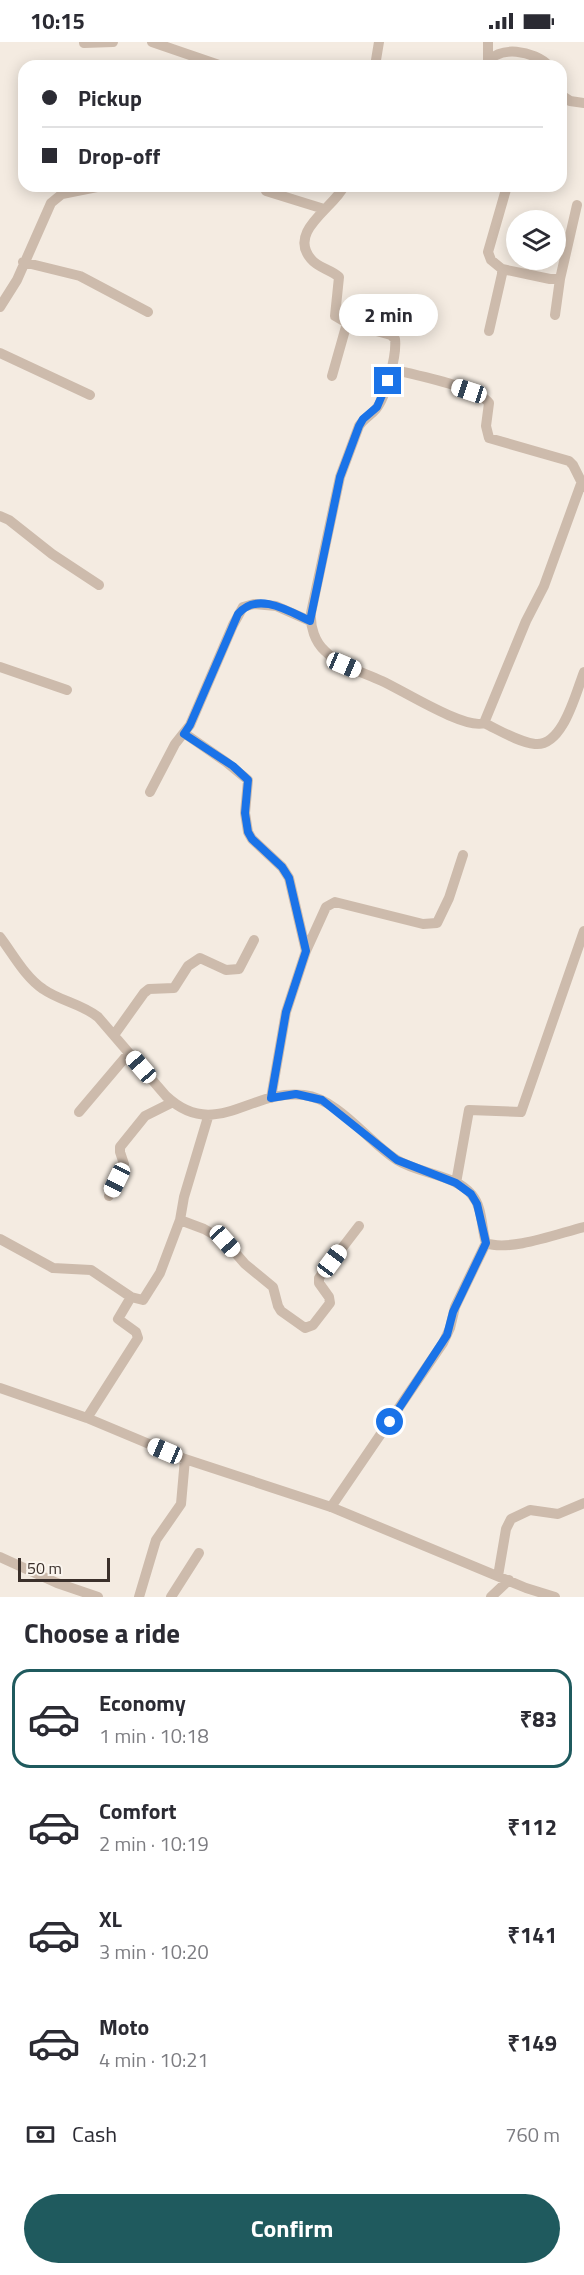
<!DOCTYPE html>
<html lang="en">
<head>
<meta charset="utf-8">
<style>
	:root { --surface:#fff; --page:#f2f2f3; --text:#2b2b33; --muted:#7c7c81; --line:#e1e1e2; --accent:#1f5a5e }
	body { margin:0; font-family:"Titillium Web",sans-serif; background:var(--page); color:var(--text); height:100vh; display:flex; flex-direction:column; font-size:22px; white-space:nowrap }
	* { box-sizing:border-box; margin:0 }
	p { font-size:20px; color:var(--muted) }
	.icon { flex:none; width:33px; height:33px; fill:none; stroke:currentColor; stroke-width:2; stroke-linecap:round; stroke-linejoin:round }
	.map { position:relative; height:1555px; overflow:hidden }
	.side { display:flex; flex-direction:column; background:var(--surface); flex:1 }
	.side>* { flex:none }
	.top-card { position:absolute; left:18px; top:18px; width:549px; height:132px; border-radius:18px; box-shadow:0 3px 15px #0003; display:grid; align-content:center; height:132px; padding:0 24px; background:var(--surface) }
	.fabs { position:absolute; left:506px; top:168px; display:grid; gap:12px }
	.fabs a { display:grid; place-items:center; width:60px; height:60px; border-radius:50%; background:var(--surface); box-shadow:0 3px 15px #0003; font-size:30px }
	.scale { position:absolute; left:18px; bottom:15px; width:92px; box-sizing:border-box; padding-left:6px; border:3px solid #3b302b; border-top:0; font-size:16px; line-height:21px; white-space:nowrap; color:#3b302b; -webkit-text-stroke:4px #fbf5ee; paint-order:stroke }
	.end { position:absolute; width:27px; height:27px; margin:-14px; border:8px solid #1a73e8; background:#fff; box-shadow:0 0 0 3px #fff }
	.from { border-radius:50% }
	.bubble { position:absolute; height:42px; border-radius:21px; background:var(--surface); box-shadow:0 3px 15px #0003; font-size:20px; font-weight:700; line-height:42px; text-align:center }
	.car { position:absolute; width:18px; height:36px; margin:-18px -9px; border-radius:8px; box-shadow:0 0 4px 2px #0007; background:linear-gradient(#fff 24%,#345 0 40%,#fff 0 76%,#345 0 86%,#fff 0) }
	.top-card b { display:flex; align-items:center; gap:21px; height:57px; font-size:22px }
	.top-card b+b { border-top:2px solid var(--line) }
	.top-card i { width:15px; height:15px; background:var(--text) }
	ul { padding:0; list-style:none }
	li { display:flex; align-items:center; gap:18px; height:99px; margin:0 12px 9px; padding:0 12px; border:3px solid transparent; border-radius:18px }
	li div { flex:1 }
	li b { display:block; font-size:22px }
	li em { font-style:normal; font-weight:700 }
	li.selected { border-color:var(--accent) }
	li>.icon { width:54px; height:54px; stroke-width:1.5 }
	h2 { padding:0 24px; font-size:27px; line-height:72px }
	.pay { display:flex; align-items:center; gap:15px; height:66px; padding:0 24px; font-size:22px }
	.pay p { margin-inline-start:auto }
	.button { display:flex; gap:12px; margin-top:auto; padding:12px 24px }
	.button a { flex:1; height:69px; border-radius:36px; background:var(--accent); color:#fff; font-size:24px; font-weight:700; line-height:69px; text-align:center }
	.status { display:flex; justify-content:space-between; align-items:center; height:42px; padding:0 30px; background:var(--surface); direction:ltr }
	.status svg { height:16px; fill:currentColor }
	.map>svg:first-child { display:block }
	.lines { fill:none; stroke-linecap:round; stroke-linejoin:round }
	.minor { stroke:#cdbbac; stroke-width:10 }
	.route { stroke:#1a73e8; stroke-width:8 }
</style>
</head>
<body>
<div class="status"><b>10:15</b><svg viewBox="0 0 49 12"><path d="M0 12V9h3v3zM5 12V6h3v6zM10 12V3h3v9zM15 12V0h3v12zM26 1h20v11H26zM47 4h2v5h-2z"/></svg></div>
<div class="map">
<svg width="584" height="1555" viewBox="0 0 584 1555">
	<rect width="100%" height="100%" fill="#f4ebe1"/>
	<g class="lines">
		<!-- minor -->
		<path class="minor" d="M152,0L222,24
			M84,1L113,0
			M488,20V0
			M375,24L379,0
			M486,24C497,1 535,9 549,24
			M561,53L570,59L584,61
			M344,144C335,165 287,189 311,217C318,226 330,227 339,235L335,274L347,281L391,293L395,297C397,313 386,355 376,367C370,374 364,376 359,384L340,435L311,571C310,585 315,600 325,609C341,625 363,630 382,639C402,648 465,688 484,681L526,579L544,544L581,442
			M266,149L324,167
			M23,220L80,234L148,270
			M502,227L550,237H560L577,163
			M0,265L17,238L51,161L62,152L102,144
			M555,273L560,237
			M489,289L502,232V227L491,218L488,210L507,144
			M0,311L90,353
			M391,327C411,332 479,345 489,361L486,384L489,396L569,419L573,423L584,445
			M332,334L347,281
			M0,474L9,478L52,512L99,543
			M0,625L67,648
			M484,681C499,688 518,700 535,702C563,705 576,650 584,630
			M184,691L226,720L248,738L245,771L248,790L252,797L282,825L289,836L306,909L286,970L271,1056
			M150,750L175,702L190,683L233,583L243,565L254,562L276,564L310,579
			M0,895C13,912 25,935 43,947C60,959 82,962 98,975L166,1054C215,1100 251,1046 304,1053C339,1057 368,1100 397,1118C419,1132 455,1132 472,1153C483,1166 481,1185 486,1201C510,1210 559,1191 584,1185
			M306,909L326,865L335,860L423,882L437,881L449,856L463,813
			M114,993L144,951L149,947L174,946L188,924L200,916L226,928L239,927L254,898
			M79,1070L129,1011
			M456,1141L469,1068L521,1070L584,889
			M109,1154L124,1122L120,1110V1105L145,1074L173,1060
			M180,1178L204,1187L225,1199L245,1222L273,1245L278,1264L281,1269L305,1286L313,1283L330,1261L329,1255L319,1241V1236L359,1184
			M0,1197L53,1226L91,1228L131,1255L143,1258L160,1231L180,1178L184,1155L208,1075
			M0,1346L87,1376L185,1417L331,1465L526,1546L555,1555
			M87,1376L138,1296L136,1290L118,1277L131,1255
			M331,1465L443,1301L450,1286L455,1265L486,1201
			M0,1515L57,1541L98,1555
			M498,1534L506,1487L511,1477L530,1468L558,1472L584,1461
			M139,1555L156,1498L181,1462L185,1417
			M171,1555L199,1511
			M491,1555L509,1538"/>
	</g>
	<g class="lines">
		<!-- route -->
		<path class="route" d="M388,339L377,365L363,377L359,384L340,435L310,579C289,569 257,549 238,572L190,683L184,692L233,724L248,738L245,771L248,790L252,797L282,825L289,836L306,909L286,970L271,1056L296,1052L322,1058L397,1118L456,1141L471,1152L477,1162L486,1201L453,1270L447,1293L390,1380"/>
	</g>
</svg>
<div class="fabs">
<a><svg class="icon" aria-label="layers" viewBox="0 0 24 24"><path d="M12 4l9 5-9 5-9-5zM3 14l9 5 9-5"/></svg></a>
</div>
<div class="scale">50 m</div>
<i class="end from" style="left:390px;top:1380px"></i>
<i class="end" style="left:388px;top:339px"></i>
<div class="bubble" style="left:339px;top:252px;width:99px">2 min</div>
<i class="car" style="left:469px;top:349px;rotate:288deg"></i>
<i class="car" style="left:344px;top:623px;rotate:113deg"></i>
<i class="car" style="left:141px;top:1025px;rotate:319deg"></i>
<i class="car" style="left:117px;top:1138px;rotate:206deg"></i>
<i class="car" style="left:225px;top:1199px;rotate:138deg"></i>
<i class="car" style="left:332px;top:1219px;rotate:37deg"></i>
<i class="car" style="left:165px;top:1409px;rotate:293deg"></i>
<div class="top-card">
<b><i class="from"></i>Pickup</b>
<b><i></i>Drop-off</b>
</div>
</div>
<section class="side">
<h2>Choose a ride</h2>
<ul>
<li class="selected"><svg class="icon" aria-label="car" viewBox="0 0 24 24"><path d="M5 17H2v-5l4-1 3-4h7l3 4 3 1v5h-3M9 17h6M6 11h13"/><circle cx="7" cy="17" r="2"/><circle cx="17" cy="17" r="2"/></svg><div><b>Economy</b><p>1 min · 10:18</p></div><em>₹83</em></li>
<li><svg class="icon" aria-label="car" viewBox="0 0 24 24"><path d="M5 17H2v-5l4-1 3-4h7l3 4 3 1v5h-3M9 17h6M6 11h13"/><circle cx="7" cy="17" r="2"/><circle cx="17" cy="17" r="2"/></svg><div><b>Comfort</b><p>2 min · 10:19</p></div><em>₹112</em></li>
<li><svg class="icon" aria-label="car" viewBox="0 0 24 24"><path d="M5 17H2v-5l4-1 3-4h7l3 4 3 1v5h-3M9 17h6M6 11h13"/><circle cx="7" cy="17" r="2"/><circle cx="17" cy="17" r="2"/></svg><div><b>XL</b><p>3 min · 10:20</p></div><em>₹141</em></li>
<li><svg class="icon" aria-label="car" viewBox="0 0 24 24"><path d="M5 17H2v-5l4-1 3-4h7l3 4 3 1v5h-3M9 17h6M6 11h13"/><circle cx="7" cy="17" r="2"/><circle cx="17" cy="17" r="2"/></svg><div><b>Moto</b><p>4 min · 10:21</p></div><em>₹149</em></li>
</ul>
<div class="pay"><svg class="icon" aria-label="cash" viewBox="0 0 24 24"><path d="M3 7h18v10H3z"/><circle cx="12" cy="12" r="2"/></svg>Cash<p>760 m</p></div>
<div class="button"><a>Confirm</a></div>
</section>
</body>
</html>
